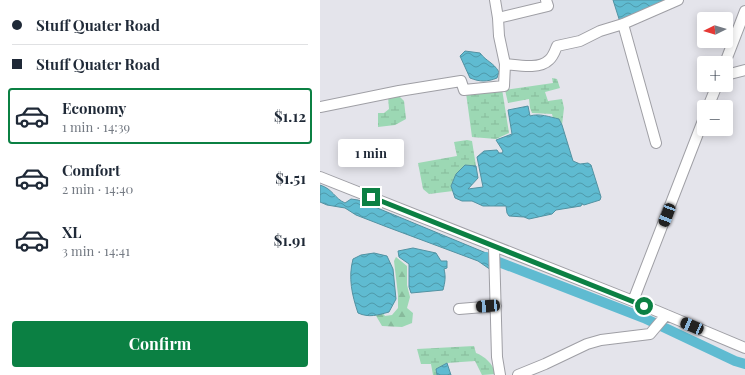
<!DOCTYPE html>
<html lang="en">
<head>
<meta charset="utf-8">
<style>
	:root { --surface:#fff; --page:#f6f6f7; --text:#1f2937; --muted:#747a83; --line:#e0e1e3; --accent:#0b8043 }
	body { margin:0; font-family:"Playfair Display",serif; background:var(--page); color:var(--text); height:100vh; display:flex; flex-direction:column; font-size:15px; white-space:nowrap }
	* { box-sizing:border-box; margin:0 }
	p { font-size:13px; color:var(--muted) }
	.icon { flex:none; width:22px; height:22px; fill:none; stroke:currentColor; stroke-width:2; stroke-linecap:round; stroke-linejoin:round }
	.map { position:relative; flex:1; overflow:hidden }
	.details { display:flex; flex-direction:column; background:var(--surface); width:320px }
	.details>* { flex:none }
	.hud { display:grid; align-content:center; height:88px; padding:0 12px; background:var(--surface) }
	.needle { width:26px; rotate:265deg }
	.tools { position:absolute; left:377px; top:12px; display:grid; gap:8px }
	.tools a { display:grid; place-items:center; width:36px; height:36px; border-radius:4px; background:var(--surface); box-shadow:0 2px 10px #0003; font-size:20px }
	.end { position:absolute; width:18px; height:18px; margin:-9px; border:5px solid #0b8043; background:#fff; box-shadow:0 0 0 2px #fff }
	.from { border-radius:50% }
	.bubble { position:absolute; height:28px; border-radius:4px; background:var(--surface); box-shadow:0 2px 10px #0003; font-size:13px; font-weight:700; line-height:28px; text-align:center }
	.car { position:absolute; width:12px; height:24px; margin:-12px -6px; border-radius:5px; box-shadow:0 0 3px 1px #0007; background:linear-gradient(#222 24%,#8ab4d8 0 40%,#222 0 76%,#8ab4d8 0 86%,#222 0) }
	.hud b { display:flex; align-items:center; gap:14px; height:38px; font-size:15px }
	.hud b+b { border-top:1px solid var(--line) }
	.hud i { width:10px; height:10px; background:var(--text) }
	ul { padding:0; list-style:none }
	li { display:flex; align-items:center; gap:12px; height:56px; margin:0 8px 6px; padding:0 4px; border:2px solid transparent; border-radius:4px }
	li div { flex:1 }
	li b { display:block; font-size:15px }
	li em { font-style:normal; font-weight:700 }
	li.on { border-color:var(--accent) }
	li>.icon { width:36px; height:36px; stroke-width:1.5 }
	.button { display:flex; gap:8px; margin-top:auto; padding:8px 12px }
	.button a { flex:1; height:46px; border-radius:4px; background:var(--accent); color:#fff; font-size:16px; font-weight:700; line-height:46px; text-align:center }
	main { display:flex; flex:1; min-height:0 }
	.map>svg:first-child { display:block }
	.forest { fill:url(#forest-firs) }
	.wetland { fill:url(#wetland-marsh) }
	.water { fill:url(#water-waves); stroke:#5292a2 }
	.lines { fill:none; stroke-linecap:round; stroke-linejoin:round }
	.canal { stroke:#5fbbd1; stroke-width:10 }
	.minor-casing { stroke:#9f9fa5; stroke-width:12 }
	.minor { stroke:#fff; stroke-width:10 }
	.route { stroke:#0b8043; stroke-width:5 }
</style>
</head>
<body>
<main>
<section class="details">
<div class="hud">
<b><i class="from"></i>Stuff Quater Road</b>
<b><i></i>Stuff Quater Road</b>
</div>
<ul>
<li class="on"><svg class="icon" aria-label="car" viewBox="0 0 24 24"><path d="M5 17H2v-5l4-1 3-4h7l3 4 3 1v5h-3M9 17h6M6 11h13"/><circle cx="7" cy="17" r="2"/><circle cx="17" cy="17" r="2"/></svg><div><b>Economy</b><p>1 min · 14:39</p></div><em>$1.12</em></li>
<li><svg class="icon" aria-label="car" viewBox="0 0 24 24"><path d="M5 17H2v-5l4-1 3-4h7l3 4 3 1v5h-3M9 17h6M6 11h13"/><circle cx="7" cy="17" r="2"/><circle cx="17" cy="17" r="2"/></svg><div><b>Comfort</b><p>2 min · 14:40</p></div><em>$1.51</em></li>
<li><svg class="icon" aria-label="car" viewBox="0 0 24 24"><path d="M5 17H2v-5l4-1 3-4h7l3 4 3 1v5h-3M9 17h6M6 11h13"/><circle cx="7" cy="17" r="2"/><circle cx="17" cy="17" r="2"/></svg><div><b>XL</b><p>3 min · 14:41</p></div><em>$1.91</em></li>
</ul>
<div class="button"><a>Confirm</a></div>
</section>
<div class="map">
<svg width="425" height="375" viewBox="0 0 425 375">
	<defs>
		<pattern id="forest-firs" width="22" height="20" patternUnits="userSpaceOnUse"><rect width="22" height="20" fill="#9cd8b4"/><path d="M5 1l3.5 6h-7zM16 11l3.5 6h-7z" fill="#87ba9b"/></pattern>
		<pattern id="wetland-marsh" width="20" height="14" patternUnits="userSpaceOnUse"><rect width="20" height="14" fill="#9cd8b4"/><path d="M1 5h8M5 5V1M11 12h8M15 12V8" fill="none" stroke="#87ba9b"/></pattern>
		<pattern id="water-waves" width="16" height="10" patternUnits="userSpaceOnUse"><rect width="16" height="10" fill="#5fbbd1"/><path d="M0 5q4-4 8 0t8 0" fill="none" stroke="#4f99aa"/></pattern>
	</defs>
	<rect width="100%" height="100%" fill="#e4e4eb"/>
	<!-- forest -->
	<path class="forest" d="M76,257L87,266V285L90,297L87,308L93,313L92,323L82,327L62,326L55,314L62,312L65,316L72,315L78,308V295L74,261Z"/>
	<!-- wetland -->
	<path class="wetland" d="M232,78L237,79L240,88L225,92L228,101L242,99L244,108L242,125L239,119L233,118L232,114L212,113L210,108L209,99L188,103L185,90L233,83Z
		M182,89L189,133L176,139L152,137L146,93Z
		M68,96L80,97L84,101L86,119L75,125L58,127V113H64L69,109Z
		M147,140L152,141L156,166L145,165L136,174L131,186L133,191L109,194L103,189L98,163L137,156L134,142Z
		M154,346L156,353C164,356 174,364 175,374L162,375L155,361L127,363L116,369L117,375H113L111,364H101L97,349Z"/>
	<!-- water -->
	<path class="water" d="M293,0H349L300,22Z
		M145,51L160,53C167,62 173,62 179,72L177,78C167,82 160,82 150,78L140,56Z
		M208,106L210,116C219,113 230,117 239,119L242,125L253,161L260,164L268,163L271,165L281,197L280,200L264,205L262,204L261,206L236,210L232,214L209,219L204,217L189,216L187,213L186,206H163L152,201H142L135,198L131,186L136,174L145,165L156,166L158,178L148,189L163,187L157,157L164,151L177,150L179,153H182L183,151L176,140L192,134L188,110Z
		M0,185C13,189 14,198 25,203L31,199L38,200L171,255V270L158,261L67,227L36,215L25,208L7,205L0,202Z
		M93,248L116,253L121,261H127V268L124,269C126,277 125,282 123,290L91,293L89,287V264L79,257L78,251Z
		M54,253L67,256L73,269L76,299L69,312C58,315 49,318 38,313C32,295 28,278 33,259L41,255Z
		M127,363L131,375H117L116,369Z"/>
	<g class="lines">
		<!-- canal -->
		<path class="canal" d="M166,257L324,318L415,361L425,364"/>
		<defs>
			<path id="minor" d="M178,18L228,6L226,0
				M303,24L336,143
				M405,63L425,11
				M185,64C197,65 219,70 229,60C233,57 235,51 237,46L260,41L280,31L303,24L358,0
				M406,75L425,70
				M0,107L79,91L141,81L144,90L184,86L185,64L179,36L178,18L175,0
				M388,107L397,85
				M0,177L313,301L425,348
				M174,247L177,357L180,375
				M313,301L384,118
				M139,309L176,306
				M198,375L225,364L267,344L281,340L330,334L346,315"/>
		</defs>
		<!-- minor casing -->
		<use href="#minor" class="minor-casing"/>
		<!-- minor -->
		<use href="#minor" class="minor"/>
	</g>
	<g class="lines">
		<!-- route -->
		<path class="route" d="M51,197L324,306"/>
	</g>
</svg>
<div class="tools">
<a><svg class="needle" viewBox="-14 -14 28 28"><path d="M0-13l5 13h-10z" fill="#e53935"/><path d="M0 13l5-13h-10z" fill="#747a83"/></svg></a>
<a>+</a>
<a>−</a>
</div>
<i class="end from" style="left:324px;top:306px"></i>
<i class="end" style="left:51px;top:197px"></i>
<div class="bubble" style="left:18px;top:139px;width:66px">1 min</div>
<i class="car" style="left:347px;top:215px;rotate:201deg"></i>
<i class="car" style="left:168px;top:306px;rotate:266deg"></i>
<i class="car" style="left:372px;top:326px;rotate:293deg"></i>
</div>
</main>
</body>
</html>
